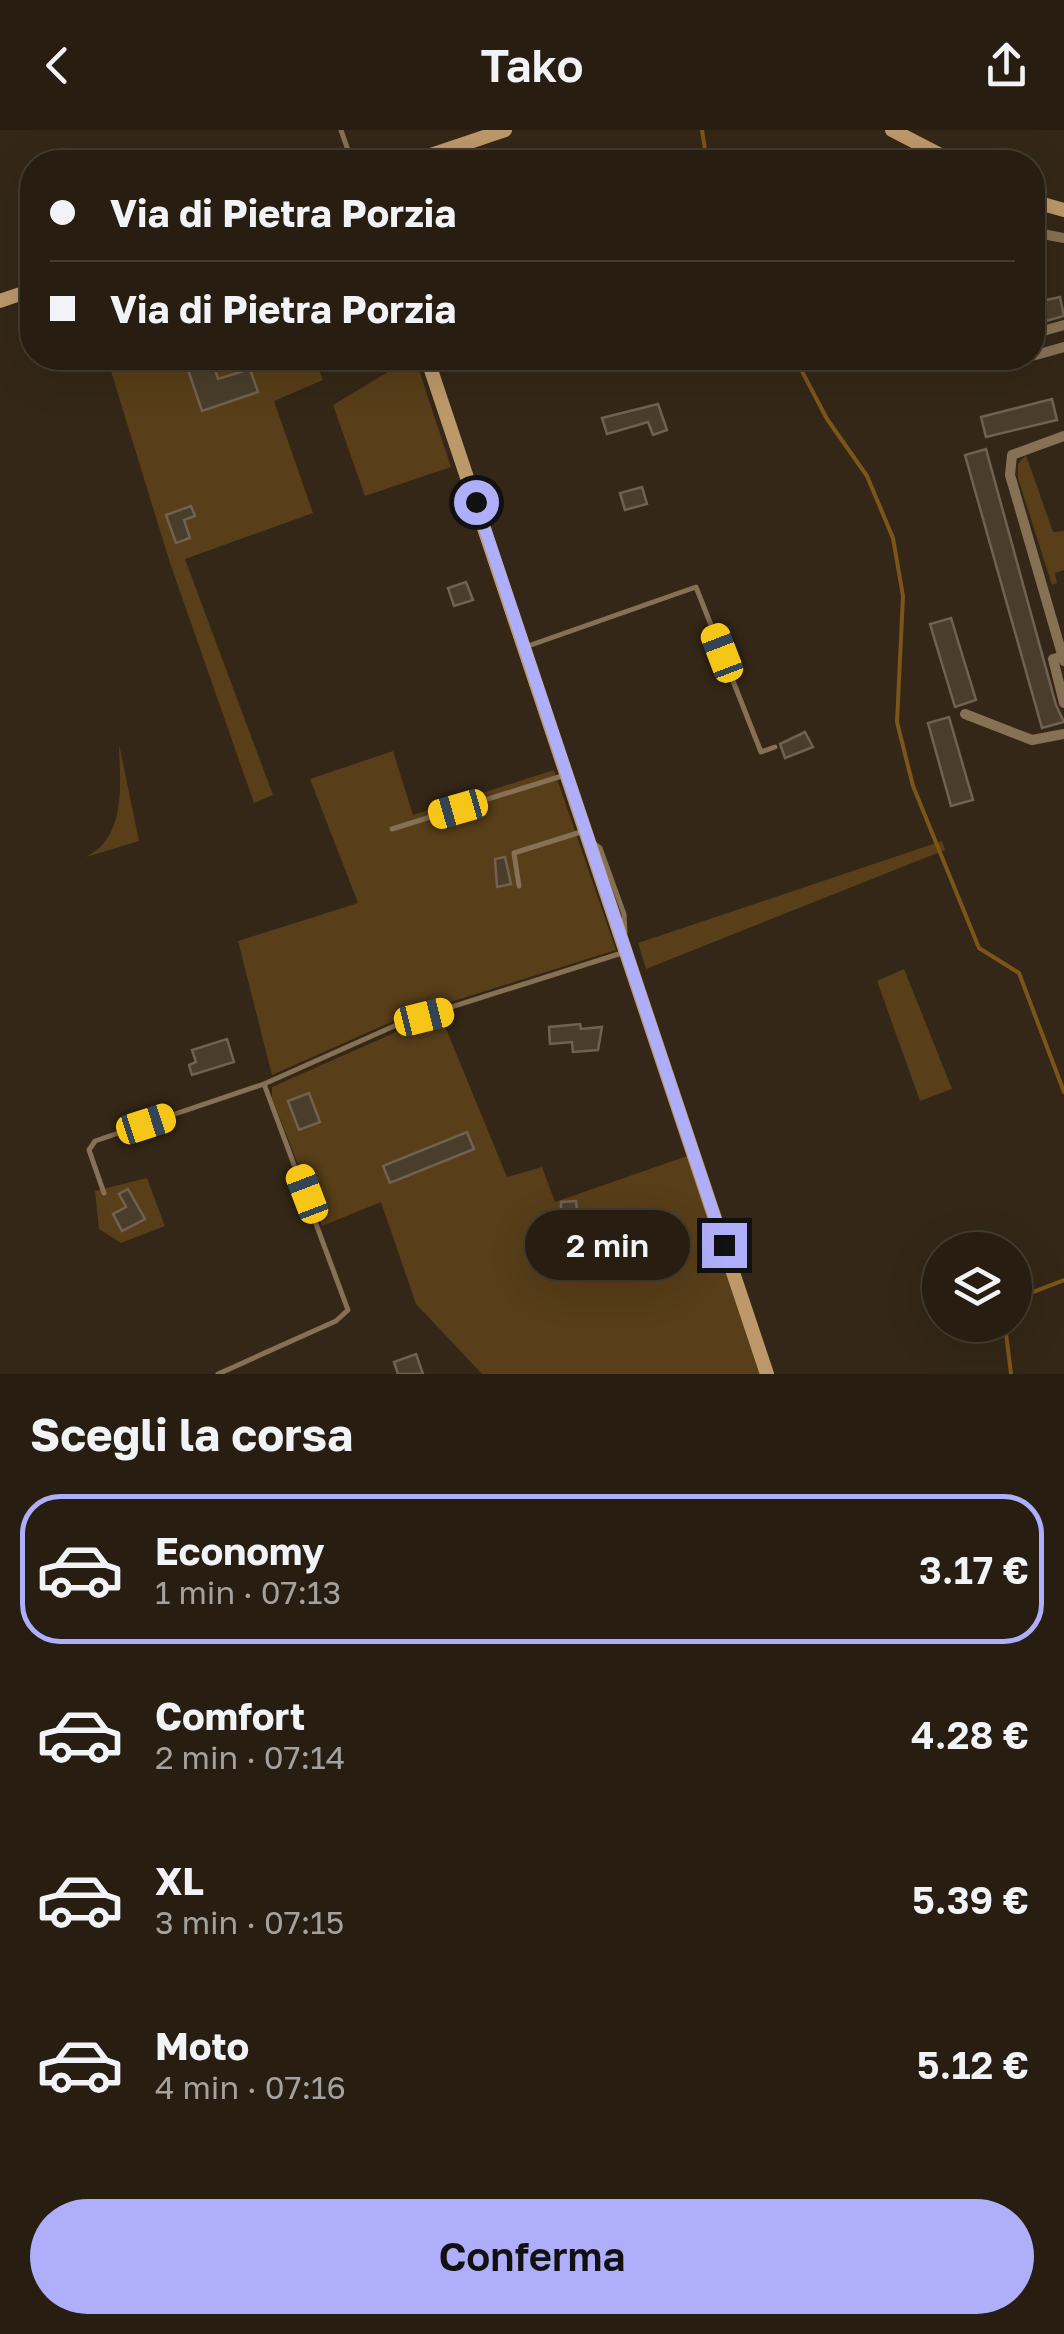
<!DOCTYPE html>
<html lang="it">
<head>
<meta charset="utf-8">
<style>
	:root { --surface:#271d11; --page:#332a1f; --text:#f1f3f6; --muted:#a4a29f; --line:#433b31; --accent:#aeaefa }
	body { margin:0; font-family:"Golos Text",sans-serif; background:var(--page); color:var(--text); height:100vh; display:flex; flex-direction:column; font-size:38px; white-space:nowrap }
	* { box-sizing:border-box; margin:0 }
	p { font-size:32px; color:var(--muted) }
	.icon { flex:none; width:55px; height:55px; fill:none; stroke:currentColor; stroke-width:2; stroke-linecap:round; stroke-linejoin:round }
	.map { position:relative; height:1244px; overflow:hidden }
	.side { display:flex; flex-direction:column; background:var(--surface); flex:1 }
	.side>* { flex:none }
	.banner { position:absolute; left:20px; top:20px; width:1025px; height:220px; border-radius:40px; box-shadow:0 10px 40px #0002,0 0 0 2px var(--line); display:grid; align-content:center; height:220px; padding:0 30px; background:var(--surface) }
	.tools { position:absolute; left:922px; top:1102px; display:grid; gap:20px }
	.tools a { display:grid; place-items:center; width:110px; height:110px; border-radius:50%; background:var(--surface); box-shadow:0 10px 40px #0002,0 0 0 2px var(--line); font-size:50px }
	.end { position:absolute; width:45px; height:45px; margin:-22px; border:12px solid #aeaefa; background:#111; box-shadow:0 0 0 5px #111 }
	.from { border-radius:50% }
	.bubble { position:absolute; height:70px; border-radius:35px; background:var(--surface); box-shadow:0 10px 40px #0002,0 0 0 2px var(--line); font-size:32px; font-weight:600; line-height:70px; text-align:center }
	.car { position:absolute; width:30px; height:60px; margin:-30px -15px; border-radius:12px; box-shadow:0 0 8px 2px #0007; background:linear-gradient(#f5c518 24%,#345 0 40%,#f5c518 0 76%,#345 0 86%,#f5c518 0) }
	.banner b { display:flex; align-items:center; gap:35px; height:95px; font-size:38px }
	.banner b+b { border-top:2px solid var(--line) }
	.banner i { width:25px; height:25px; background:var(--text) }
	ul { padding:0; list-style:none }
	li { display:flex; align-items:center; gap:30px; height:150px; margin:0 20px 15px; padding:0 10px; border:5px solid transparent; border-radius:40px }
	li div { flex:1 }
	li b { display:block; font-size:38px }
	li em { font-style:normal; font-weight:600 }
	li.on { border-color:var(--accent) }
	li>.icon { width:90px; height:90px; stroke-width:1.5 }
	h2 { padding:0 30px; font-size:45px; line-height:120px }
	.primary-button { display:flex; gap:20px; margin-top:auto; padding:20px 30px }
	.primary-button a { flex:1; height:115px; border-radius:60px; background:var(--accent); color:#111; font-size:40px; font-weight:600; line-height:115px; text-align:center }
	header { display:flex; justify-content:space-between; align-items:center; height:130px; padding:0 30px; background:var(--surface); font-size:45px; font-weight:600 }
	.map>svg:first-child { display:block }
	.green { fill:#583e19; fill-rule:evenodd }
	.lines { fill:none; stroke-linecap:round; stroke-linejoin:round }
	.stream { stroke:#7c5519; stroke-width:4 }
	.building { fill:#4a3d2b; stroke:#706250; stroke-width:2.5 }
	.lane { stroke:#877154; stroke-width:5 }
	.street { stroke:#877154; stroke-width:10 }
	.secondary { stroke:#bd996a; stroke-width:14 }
	.route { stroke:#aeaefa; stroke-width:12 }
</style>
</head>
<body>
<header><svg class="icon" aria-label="back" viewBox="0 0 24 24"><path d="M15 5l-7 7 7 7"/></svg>Tako<svg class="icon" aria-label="share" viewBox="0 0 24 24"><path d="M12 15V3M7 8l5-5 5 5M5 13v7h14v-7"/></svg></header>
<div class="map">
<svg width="1064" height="1244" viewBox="0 0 1064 1244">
	<rect width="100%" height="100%" fill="#342717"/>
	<!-- green -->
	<path class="green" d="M107,228H184L202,281L226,273L211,228H314L323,250L274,271L313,383L185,429L273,665L254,673L170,433Z
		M411,228H415L451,337L365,366L333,275Z
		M1026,325L1053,402L1064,401V440L1055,443L1057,453L1052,455L1018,348V334Z
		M119,614L139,711L86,727C127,707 120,653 119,614Z
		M393,621L413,685L554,640L616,820L400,888L272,945L238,811L358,773L310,649Z
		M942,711L945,720L646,839L638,813Z
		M904,839L952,959L920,971L877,851Z
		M442,889L507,1047L542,1037L555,1072L690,1025L763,1244H482L416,1174L381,1072L322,1096L272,968V957L405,898ZM309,963L320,992L299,1000L289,971Z
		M147,1048L165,1096L121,1113L99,1099L95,1061ZM128,1059L145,1089L123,1101L113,1084L126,1077L120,1064Z"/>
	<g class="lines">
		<!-- stream -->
		<path class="stream" d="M702,0L707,32
			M795,228L827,289L867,346L893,408L903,466L897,592L913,656L979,818L1019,843L1064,962
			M1015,1169L1064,1150
			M1005,1195L1011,1244"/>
	</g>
	<!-- building -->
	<path class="building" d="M1060,167L1064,186L1032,195V173Z
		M184,228H211L218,249L250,239L258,262L202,281Z
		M1052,269L1057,290L986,307L981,287Z
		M658,274L667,300L653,305L648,292L607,304L602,288Z
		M986,319L1056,575L1064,592L1042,598L965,325Z
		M642,357L647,374L625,380L620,363Z
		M191,376L195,386L184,390L190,408L176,413L166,385Z
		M466,452L473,470L454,476L448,458Z
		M951,488L976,570L955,577L930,494Z
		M949,587L973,670L951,676L928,593Z
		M805,602L813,617L785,628L780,614Z
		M505,727L511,754L497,757L495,729Z
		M580,894L581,899L602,897L598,920L573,922L572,912L550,914L549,897Z
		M227,909L234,932L192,945L189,935L196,932L192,920Z
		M309,963L320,992L299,1000L288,971Z
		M467,1002L474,1019L390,1053L383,1036Z
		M128,1059L145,1089L122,1101L113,1084L126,1077L119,1064Z
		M576,1071L579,1098L561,1102V1072Z
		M416,1224L423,1244H398L394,1232Z"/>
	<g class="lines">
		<!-- lane -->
		<path class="lane" d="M341,0L352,32
			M528,516L696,457L761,622L775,617
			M392,699L565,645
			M592,712L600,718L624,784L625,803
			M519,756L514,723L584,701
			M104,1063L89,1020L95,1011L264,954L401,893L625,822
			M218,1244L336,1191L348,1180L264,954"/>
		<!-- street -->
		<path class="street" d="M1032,102L1064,108
			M1032,204L1064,195
			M1032,226L1064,217
			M1064,306L1012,325L1010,345L1064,531
			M1064,526L1053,529L1064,573
			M965,584L1032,610L1064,604"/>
		<!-- secondary -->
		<path class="secondary" d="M892,0L954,32
			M410,32L505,0
			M1032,71L1064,80
			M0,171L32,160
			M427,228L767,1244"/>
	</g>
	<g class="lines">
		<!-- route -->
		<path class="route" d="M476,372L724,1115"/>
	</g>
</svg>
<div class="tools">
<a><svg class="icon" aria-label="layers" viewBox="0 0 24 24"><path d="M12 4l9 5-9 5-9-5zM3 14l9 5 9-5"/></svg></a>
</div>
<i class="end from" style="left:476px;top:372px"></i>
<i class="end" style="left:724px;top:1115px"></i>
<div class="bubble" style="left:525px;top:1080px;width:165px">2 min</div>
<i class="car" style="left:722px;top:523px;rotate:339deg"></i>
<i class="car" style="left:458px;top:679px;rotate:254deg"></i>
<i class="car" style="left:424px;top:887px;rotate:76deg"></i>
<i class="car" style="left:146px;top:994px;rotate:72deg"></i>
<i class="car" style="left:307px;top:1064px;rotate:339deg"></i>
<div class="banner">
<b><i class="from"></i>Via di Pietra Porzia</b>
<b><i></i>Via di Pietra Porzia</b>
</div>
</div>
<section class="side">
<h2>Scegli la corsa</h2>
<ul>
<li class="on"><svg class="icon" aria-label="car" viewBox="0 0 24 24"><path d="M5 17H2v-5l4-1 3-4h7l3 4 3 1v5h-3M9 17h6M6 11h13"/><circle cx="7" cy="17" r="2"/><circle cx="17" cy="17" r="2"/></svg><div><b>Economy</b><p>1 min · 07:13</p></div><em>3.17 €</em></li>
<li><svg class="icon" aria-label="car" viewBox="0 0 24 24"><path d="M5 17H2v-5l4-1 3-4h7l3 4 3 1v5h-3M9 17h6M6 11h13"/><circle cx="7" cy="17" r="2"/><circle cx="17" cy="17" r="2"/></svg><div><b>Comfort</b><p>2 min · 07:14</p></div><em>4.28 €</em></li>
<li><svg class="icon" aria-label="car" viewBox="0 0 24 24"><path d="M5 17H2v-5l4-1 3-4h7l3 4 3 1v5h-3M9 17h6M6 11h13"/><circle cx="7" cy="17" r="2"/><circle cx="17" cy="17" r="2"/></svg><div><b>XL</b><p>3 min · 07:15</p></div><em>5.39 €</em></li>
<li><svg class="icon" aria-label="car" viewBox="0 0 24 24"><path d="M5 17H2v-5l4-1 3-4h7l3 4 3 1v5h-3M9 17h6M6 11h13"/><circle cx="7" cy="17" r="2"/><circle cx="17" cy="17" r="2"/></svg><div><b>Moto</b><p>4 min · 07:16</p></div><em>5.12 €</em></li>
</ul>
<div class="primary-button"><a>Conferma</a></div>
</section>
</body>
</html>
